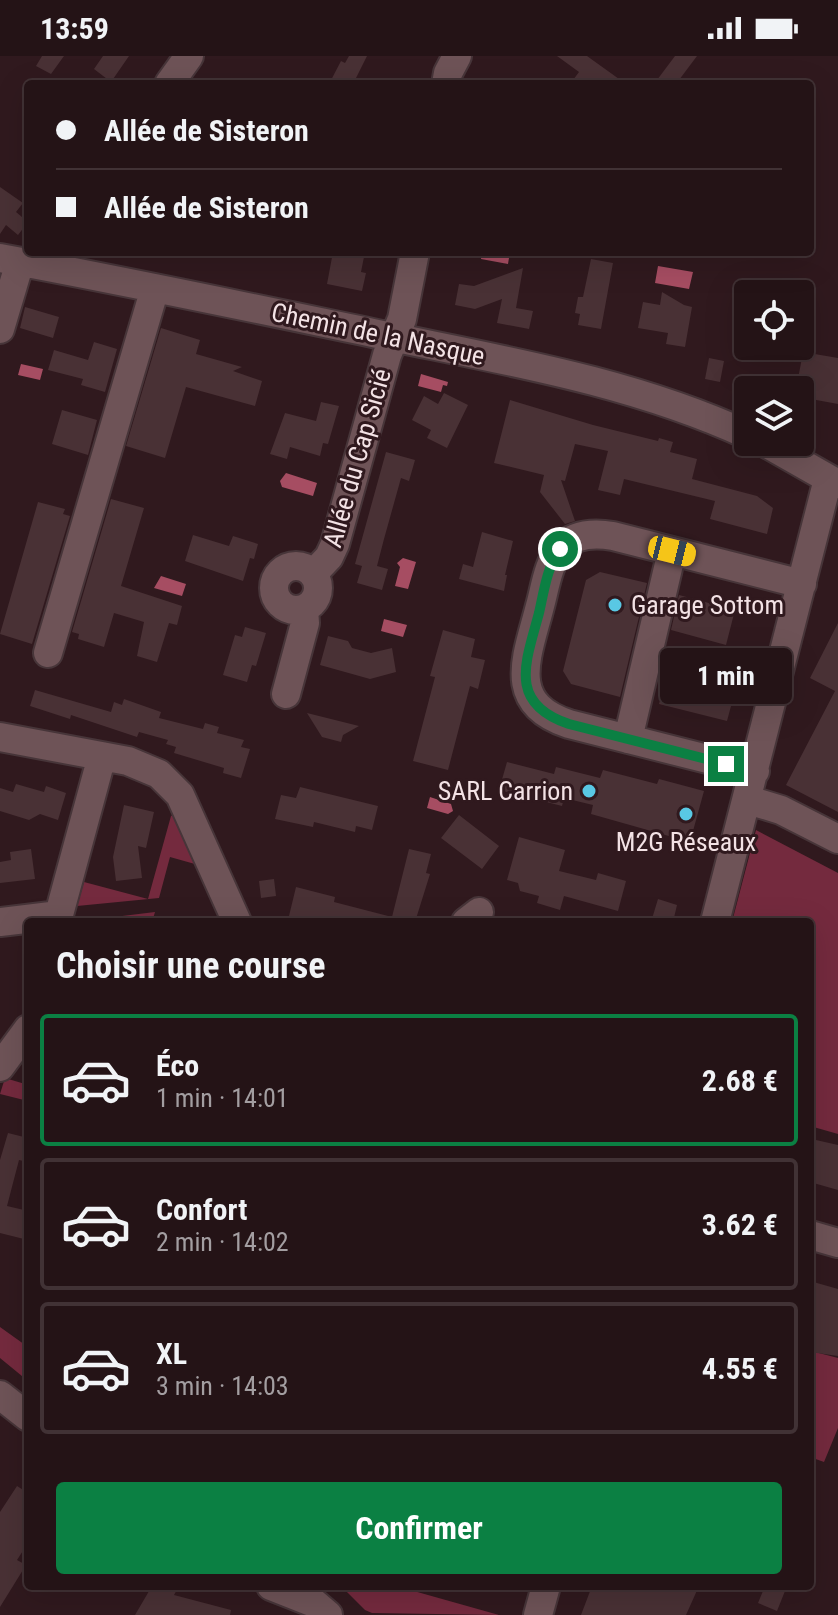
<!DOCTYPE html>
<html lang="fr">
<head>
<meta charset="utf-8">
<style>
	:root { --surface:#241316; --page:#2c1c1f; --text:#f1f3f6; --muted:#a39ea1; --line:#413235; --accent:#0b8043 }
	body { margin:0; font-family:"Roboto Condensed",sans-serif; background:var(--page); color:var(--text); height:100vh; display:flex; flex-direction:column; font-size:30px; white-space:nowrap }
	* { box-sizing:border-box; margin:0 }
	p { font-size:26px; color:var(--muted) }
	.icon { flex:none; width:44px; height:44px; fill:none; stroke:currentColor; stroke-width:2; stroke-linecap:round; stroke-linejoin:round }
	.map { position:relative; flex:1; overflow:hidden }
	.panel { position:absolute; left:24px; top:862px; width:790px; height:672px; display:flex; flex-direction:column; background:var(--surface); border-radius:8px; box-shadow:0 8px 32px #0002,0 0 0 2px var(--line) }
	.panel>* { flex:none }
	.hud { position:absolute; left:24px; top:24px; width:790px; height:176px; border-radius:8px; box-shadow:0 8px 32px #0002,0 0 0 2px var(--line); display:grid; align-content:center; height:176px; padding:0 32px; background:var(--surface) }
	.controls { position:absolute; left:734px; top:224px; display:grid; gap:16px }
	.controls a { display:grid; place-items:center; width:80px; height:80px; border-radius:8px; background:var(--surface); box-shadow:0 8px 32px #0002,0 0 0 2px var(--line); font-size:40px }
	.end { position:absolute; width:36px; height:36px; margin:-18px; border:10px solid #0b8043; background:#fff; box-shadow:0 0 0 4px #fff }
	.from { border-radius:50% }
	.bubble { position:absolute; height:56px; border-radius:8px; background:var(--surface); box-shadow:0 8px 32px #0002,0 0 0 2px var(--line); font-size:26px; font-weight:700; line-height:56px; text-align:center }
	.car { position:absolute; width:24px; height:48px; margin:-24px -12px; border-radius:10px; box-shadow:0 0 6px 2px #0007; background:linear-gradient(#f5c518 24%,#345 0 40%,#f5c518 0 76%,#345 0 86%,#f5c518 0) }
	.hud b { display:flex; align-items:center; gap:28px; height:76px; font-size:30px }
	.hud b+b { border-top:2px solid var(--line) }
	.hud i { width:20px; height:20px; background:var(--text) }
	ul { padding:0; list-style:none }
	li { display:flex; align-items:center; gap:24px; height:132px; margin:0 16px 12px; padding:0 16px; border:4px solid var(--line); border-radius:8px }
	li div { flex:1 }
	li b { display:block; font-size:30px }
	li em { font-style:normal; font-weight:700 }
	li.current { border-color:var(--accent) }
	li>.icon { width:72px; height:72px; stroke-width:1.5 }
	h2 { padding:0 32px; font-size:36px; line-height:96px }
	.action { display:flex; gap:16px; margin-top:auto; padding:16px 32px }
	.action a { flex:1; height:92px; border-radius:8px; background:var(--accent); color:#fff; font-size:32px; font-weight:700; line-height:92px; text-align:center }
	.status { display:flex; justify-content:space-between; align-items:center; height:56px; padding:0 40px; background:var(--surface); direction:ltr }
	.status svg { height:22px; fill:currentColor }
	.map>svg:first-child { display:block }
	.green { fill:#742a3e }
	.water { fill:#a64d62 }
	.building { fill:#493135 }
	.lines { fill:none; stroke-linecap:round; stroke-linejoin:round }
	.minor-casing { stroke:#473539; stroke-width:32 }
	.minor { stroke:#6e5357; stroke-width:28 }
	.route { stroke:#0b8043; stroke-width:10 }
	.poi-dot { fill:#59c8e4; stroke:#30191e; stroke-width:3 }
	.labels { text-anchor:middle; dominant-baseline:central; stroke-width:6; stroke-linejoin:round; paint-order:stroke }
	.street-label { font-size:26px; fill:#f3e2e5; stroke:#30191e }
	.poi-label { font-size:26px; fill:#f3e2e5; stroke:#30191e; text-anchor:start }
</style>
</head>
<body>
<div class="status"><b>13:59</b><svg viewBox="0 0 49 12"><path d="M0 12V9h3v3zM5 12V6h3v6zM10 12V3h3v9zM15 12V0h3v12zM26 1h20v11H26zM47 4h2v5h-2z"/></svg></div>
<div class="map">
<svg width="838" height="1559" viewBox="0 0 838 1559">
	<rect width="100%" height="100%" fill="#30191e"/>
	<!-- green -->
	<path class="green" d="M180,756L202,810L170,801L159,842L77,850L84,826L148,843L171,760Z
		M756,774L838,817V1078L810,1070V866H732Z
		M155,856L152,866H73Z
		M28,1017V1045L0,1038L5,1022L25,1028Z
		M0,1271L28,1291V1325L0,1302Z
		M815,1296L838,1302V1372L824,1406L810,1401V1310Z
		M341,1530H396L499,1559L372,1557L365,1554Z"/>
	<!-- water -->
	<path class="water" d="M482,196H510L508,208L481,203Z
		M658,210L693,216L689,233L655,227Z
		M21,308L43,313L40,324L18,319Z
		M421,318L448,326L447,330L443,329L441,336L418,330Z
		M286,417L317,427L313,440L282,431L280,425Z
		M403,502L416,506L408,533L395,530L400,511L397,507Z
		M161,520L186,528L182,540L154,532Z
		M384,563L407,569L403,581L381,575Z
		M430,741L451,748L453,755L448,758L427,752Z"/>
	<!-- building -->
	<path class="building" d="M42,0H64L51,18L36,10Z
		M103,0H129L111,26L94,13Z
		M349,0H367L353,28H329L341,5L345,7Z
		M557,0H587L626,28H570L579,16Z
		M675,0H697L676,28H654Z
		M0,131L23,147L16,156L28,166L18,179L6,169L0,178Z
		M333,196H365L361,216L366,217L362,235L327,228Z
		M591,203L613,207L601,273L578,269L580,258L575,257L578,241H583Z
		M523,212L516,252L533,255L529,273L497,267L502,243L475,253L455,249L459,228L474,230Z
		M662,236L684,249L692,251L685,291L666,288L668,277L638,272L643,246L660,249Z
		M25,251L59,261L53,282L20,272Z
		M161,272L200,284L196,298L242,311L233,315L262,325L255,350L186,331L165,402L126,390Z
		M94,286L117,293L105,336L81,329L83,323L48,314L54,294L88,304Z
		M803,296L838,302V348L800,341V334H796Z
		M709,302L724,305L720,326L705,323Z
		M444,337L468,349L447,392L427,382L431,374L412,364L424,340L438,348Z
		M510,344L593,369L658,385L659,382L673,386L670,396L697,403L692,423L757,440L773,452L767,478L710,463L715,445L624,423L620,439L598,434L608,395L575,388L565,425L561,424L575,465L565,468L540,436L544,419L494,407Z
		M321,346L339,350L328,388L323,387L320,400L290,391L287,403L270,398L285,357L316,365Z
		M62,354L97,364L88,399L52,388Z
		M386,396L415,404L409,425L401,422L384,483L377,510L388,513L382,534L357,527L362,510L355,508Z
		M111,443L144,452L121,530L182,550L177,569L169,567L157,606L137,600L144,566L114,557L104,591L78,583L79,578L72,576Z
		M38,446L65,453L63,458L70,460L32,588L0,578Z
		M482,476L513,485L505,519H507L504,535L459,523L463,508L473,511Z
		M193,479L229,490L233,480L258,488L254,503L250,502L243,525L185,505Z
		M600,516L647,527L620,641L571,628L563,615L586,524Z
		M679,539L735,554L726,589L671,574Z
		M838,567V756L786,729L835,635L810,622Z
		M245,571L266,577L256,610L252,609L247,626L223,619L235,579L242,581Z
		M443,574L475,583L471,601L485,604L478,633L470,630L448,714L413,705L435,621L430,620Z
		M328,580L348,585L352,592L371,597L392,592L396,616L370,623L320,609Z
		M670,607L738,624L727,665L659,648Z
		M35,634L111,656L114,646L122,649L124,643L161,656L159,662L203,673L205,667L219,671L217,677L244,684L241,691L250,693L241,722L223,717L224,712L174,697L176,691L166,688L168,684L139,676L137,681L71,659L70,663L30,650Z
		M307,657L359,670L343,679L341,686L322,681Z
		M507,706L554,718L556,711L600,722L603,714L657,728L659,723L704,735L690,786L591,758L593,749L564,742L562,750L499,734Z
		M16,728L44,736L46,730L66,737L58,764L40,758L29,764L0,755V732L13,736Z
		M300,731L378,750L372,774L356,770L355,776L314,766L313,771L275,763L281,739L296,742Z
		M124,749L154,756L146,792L138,790L142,822L116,825L113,801Z
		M459,759L499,790L482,813L441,782Z
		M519,781L565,794L559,815L596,824L598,817L626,825L618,855L564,840L560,854L537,847L539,840L520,835L518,827L507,824Z
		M31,793L35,823L0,827V806L11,804L10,796Z
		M409,793L431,798L426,817L430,818L415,866H315L289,860L296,831L335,841L334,846L392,861Z
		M274,823L276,840L261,842L259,825Z
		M658,843L677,849L673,866H651Z
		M8,1077L28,1082V1106L19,1104L7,1150L24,1154L22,1158L28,1160V1184L0,1177V1104Z
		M816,1084L838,1089V1134L810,1126V1102Z
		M810,1225L838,1233V1300L810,1296Z
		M17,1430L28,1437V1487L17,1504L26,1509L0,1551V1456Z
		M152,1530H179L174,1539L231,1554L230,1559H135Z
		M592,1530H699L686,1559H581Z
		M765,1530H787L777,1555L758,1547Z"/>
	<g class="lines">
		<defs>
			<path id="minor" d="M169,28L189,0
				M446,28L448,17L457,0
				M0,202C131,226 262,254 392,281C513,306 635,327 748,379
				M0,273L20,206
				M764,386L838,428
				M274 532a22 22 0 1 1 44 0a22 22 0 1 1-44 0Z
				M313,518L329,501L335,488L387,299L402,263L415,196
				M48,597L155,232
				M286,638L305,567L304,553
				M0,681L128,705L159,718L180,739L237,866
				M628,683L672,495
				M755,715L569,668C505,647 527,601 540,550C545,532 548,507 561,492C574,478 595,477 613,480L802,528
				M748,744L781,754L838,783
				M0,866L59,859
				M57,866L102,700
				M466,866L479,856
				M715,866L828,423
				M0,1011L28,973
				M810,1179L838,1187
				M0,1339L28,1361
				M271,1530L314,1547L328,1559
				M538,1559L546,1530"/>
		</defs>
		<!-- minor casing -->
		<use href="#minor" class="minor-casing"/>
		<!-- minor -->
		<use href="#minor" class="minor"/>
	</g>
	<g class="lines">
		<!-- route -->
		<path class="route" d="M560,493C547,511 544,535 539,557C526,606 507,647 569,668L726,708"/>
	</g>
	<!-- markers -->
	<g class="poi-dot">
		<circle cx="615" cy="549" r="8"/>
		<circle cx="589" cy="735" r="8"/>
		<circle cx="686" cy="758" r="8"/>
	</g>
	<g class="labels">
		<!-- street labels -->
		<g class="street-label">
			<text transform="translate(378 278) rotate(12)">Chemin de la Nasque</text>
			<text transform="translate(357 402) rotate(-74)">Allée du Cap Sicié</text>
		</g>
		<!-- poi labels -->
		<g class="poi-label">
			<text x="631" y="549">Garage Sottom</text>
			<text x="573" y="735" text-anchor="end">SARL Carrion</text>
			<text x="686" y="786" text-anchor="middle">M2G Réseaux</text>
		</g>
	</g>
</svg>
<div class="controls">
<a><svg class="icon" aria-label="locate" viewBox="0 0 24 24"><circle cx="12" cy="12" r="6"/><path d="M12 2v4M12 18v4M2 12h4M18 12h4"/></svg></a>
<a><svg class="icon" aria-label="layers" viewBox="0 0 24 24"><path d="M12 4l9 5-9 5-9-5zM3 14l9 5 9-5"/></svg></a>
</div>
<i class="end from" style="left:560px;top:493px"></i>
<i class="end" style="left:726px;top:708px"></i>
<div class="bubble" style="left:660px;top:592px;width:132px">1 min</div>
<i class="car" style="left:672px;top:495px;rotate:104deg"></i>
<div class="hud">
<b><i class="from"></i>Allée de Sisteron</b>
<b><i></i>Allée de Sisteron</b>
</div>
<section class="panel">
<h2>Choisir une course</h2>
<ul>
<li class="current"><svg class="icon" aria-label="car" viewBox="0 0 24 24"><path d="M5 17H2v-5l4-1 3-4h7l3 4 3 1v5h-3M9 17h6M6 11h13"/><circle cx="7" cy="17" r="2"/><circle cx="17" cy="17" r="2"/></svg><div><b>Éco</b><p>1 min · 14:01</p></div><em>2.68 €</em></li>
<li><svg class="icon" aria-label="car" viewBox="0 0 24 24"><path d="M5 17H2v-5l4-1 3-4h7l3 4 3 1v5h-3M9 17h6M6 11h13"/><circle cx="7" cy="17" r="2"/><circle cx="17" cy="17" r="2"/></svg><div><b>Confort</b><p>2 min · 14:02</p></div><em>3.62 €</em></li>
<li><svg class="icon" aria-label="car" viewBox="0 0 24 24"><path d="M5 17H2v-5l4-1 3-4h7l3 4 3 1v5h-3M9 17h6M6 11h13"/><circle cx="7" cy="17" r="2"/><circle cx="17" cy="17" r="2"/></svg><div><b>XL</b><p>3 min · 14:03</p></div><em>4.55 €</em></li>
</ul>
<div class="action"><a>Confirmer</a></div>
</section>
</div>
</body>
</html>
